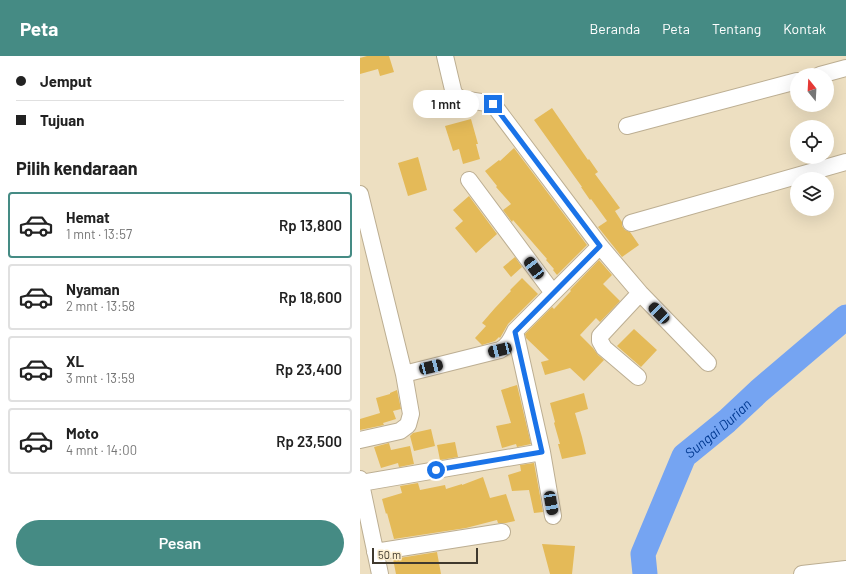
<!DOCTYPE html>
<html lang="id">
<head>
<meta charset="utf-8">
<style>
	:root { --surface:#fff; --page:#f2f2f2; --text:#222; --muted:#767676; --line:#e0e0e0; --accent:#458b84 }
	body { margin:0; font-family:Barlow,sans-serif; background:var(--page); color:var(--text); height:100vh; display:flex; flex-direction:column; font-size:15px; white-space:nowrap }
	* { box-sizing:border-box; margin:0 }
	p { font-size:13px; color:var(--muted) }
	.icon { flex:none; width:22px; height:22px; fill:none; stroke:currentColor; stroke-width:2; stroke-linecap:round; stroke-linejoin:round }
	.map { position:relative; flex:1; overflow:hidden }
	.details { display:flex; flex-direction:column; background:var(--surface); width:360px }
	.details>* { flex:none }
	.guide { display:grid; align-content:center; height:88px; padding:0 16px; background:var(--surface) }
	.needle { width:26px; rotate:342deg }
	.controls { position:absolute; left:430px; top:12px; display:grid; gap:8px }
	.controls a { display:grid; place-items:center; width:44px; height:44px; border-radius:50%; background:var(--surface); box-shadow:0 4px 16px #0002; font-size:20px }
	.scale { position:absolute; left:12px; bottom:10px; width:106px; box-sizing:border-box; padding-left:4px; border:2px solid #3f392e; border-top:0; font-size:11px; line-height:14px; white-space:nowrap; color:#3f392e; -webkit-text-stroke:3px #fbedce; paint-order:stroke }
	.end { position:absolute; width:18px; height:18px; margin:-9px; border:5px solid #1a73e8; background:#fff; box-shadow:0 0 0 2px #fff }
	.from { border-radius:50% }
	.bubble { position:absolute; height:28px; border-radius:14px; background:var(--surface); box-shadow:0 4px 16px #0002; font-size:13px; font-weight:600; line-height:28px; text-align:center }
	.car { position:absolute; width:12px; height:24px; margin:-12px -6px; border-radius:5px; box-shadow:0 0 3px 1px #0007; background:linear-gradient(#222 24%,#8ab4d8 0 40%,#222 0 76%,#8ab4d8 0 86%,#222 0) }
	.guide b { display:flex; align-items:center; gap:14px; height:38px; font-size:15px }
	.guide b+b { border-top:1px solid var(--line) }
	.guide i { width:10px; height:10px; background:var(--text) }
	ul { padding:0; list-style:none }
	li { display:flex; align-items:center; gap:12px; height:66px; margin:0 8px 6px; padding:0 8px; border:2px solid var(--line); border-radius:4px }
	li div { flex:1 }
	li b { display:block; font-size:15px }
	li em { font-style:normal; font-weight:600 }
	li.on { border-color:var(--accent) }
	li>.icon { width:36px; height:36px; stroke-width:1.5 }
	h2 { padding:0 16px; font-size:18px; line-height:48px }
	.cta { display:flex; gap:8px; margin-top:auto; padding:8px 16px }
	.cta a { flex:1; height:46px; border-radius:24px; background:var(--accent); color:#fff; font-size:16px; font-weight:600; line-height:46px; text-align:center }
	header { display:flex; align-items:center; gap:24px; box-sizing:border-box; height:56px; padding:0 20px; background:var(--accent); color:#fff }
	header strong { font-size:19px }
	nav { display:flex; gap:22px; margin-inline-start:auto; font-size:14px }
	main { display:flex; flex:1; min-height:0 }
	.map>svg:first-child { display:block }
	.lines { fill:none; stroke-linecap:round; stroke-linejoin:round }
	.river { stroke:#75a4f2; stroke-width:25 }
	.building { fill:#e4ba58 }
	.street-casing { stroke:#bcae92; stroke-width:18 }
	.street { stroke:#fff; stroke-width:16 }
	.route { stroke:#1a73e8; stroke-width:5 }
	.labels { text-anchor:middle; dominant-baseline:central; stroke-width:3; stroke-linejoin:round; paint-order:stroke }
	.water-label { font-size:14px; font-style:italic; fill:#003991; stroke:#fbedce }
</style>
</head>
<body>
<header>
<strong>Peta</strong>
<nav><a>Beranda</a><a>Peta</a><a>Tentang</a><a>Kontak</a></nav>
</header>
<main>
<section class="details">
<div class="guide">
<b><i class="from"></i>Jemput</b>
<b><i></i>Tujuan</b>
</div>
<h2>Pilih kendaraan</h2>
<ul>
<li class="on"><svg class="icon" aria-label="car" viewBox="0 0 24 24"><path d="M5 17H2v-5l4-1 3-4h7l3 4 3 1v5h-3M9 17h6M6 11h13"/><circle cx="7" cy="17" r="2"/><circle cx="17" cy="17" r="2"/></svg><div><b>Hemat</b><p>1 mnt · 13:57</p></div><em>Rp 13,800</em></li>
<li><svg class="icon" aria-label="car" viewBox="0 0 24 24"><path d="M5 17H2v-5l4-1 3-4h7l3 4 3 1v5h-3M9 17h6M6 11h13"/><circle cx="7" cy="17" r="2"/><circle cx="17" cy="17" r="2"/></svg><div><b>Nyaman</b><p>2 mnt · 13:58</p></div><em>Rp 18,600</em></li>
<li><svg class="icon" aria-label="car" viewBox="0 0 24 24"><path d="M5 17H2v-5l4-1 3-4h7l3 4 3 1v5h-3M9 17h6M6 11h13"/><circle cx="7" cy="17" r="2"/><circle cx="17" cy="17" r="2"/></svg><div><b>XL</b><p>3 mnt · 13:59</p></div><em>Rp 23,400</em></li>
<li><svg class="icon" aria-label="car" viewBox="0 0 24 24"><path d="M5 17H2v-5l4-1 3-4h7l3 4 3 1v5h-3M9 17h6M6 11h13"/><circle cx="7" cy="17" r="2"/><circle cx="17" cy="17" r="2"/></svg><div><b>Moto</b><p>4 mnt · 14:00</p></div><em>Rp 23,500</em></li>
</ul>
<div class="cta"><a>Pesan</a></div>
</section>
<div class="map">
<svg width="486" height="518" viewBox="0 0 486 518">
	<rect width="100%" height="100%" fill="#eddfc1"/>
	<g class="lines">
		<!-- river -->
		<path class="river" id="s1" d="M285,518L283,498L324,400L367,365L399,335L486,261"/>
	</g>
	<!-- building -->
	<path class="building" d="M7,0H29L34,16L20,20L18,13L0,18V2Z
		M192,52L228,104L229,103L238,116L235,118L260,152L255,155L262,166V170L265,174L270,176L279,189L262,201L238,171L247,165L231,143L230,144L221,131H222L174,64Z
		M111,63L118,88H116L120,103L103,108L99,93L93,95L85,70Z
		M154,92L227,189L197,219L193,214L194,213L186,204L187,203L153,164L152,166L143,154L151,148L136,131L137,130L125,115L139,104L140,105Z
		M58,101L67,134L48,140L38,107Z
		M109,140L137,178L116,197L95,172L103,165L93,154Z
		M155,201L162,211L151,221L143,211Z
		M239,204L252,219L243,228L260,245L240,266L236,262L220,279L233,292L238,299L244,304L224,325L210,312L185,319L181,306L189,304L166,282L165,278L192,251L194,253L211,235L210,234Z
		M162,222L178,238L148,268L140,282L139,281L135,285L122,289L115,282L126,270L122,267L135,252L151,235L150,234Z
		M274,273L297,294L281,311L257,290Z
		M157,329L171,388L157,391L156,388L142,392L136,370L151,367L141,334Z
		M37,334L41,353L33,355L36,363L23,367L24,369L0,374V363L20,357L16,342L30,338V337Z
		M224,337L228,353L215,357L222,381L226,398L202,403L198,388H200L194,367L195,366L190,347Z
		M71,373L75,390L54,395L50,380L53,377Z
		M95,386L98,401L80,404L77,389Z
		M29,387L31,394L50,390L54,408L39,411L38,407L21,412L14,391Z
		M174,407L183,456L174,457L169,434L152,435L148,419L161,415L160,409Z
		M123,421L130,442L146,438L155,465L146,467H138L137,464L106,472L34,483L27,457L26,458L22,443L42,437L40,430L58,427L60,434L85,429L86,433L102,428V429Z
		M182,488L215,490L212,518H190Z
		M77,496L81,518H36L33,503Z"/>
	<g class="lines">
		<defs>
			<path id="street" d="M460,19L486,12
				M267,70L437,25
				M109,124L193,237
				M0,138L44,318L51,358L48,369L40,375L0,384
				M271,167L486,106
				M240,190L280,237L240,280V285L244,292L278,321
				M280,237L348,307
				M155,275L182,396L193,460
				M44,318L140,294C148,290 151,283 155,275L240,190L133,48L102,43L98,41L94,38L85,0
				M0,423L20,518
				M1,427L182,396
				M15,496L142,476
				M442,518L486,513"/>
		</defs>
		<!-- street casing -->
		<use href="#street" class="street-casing"/>
		<!-- street -->
		<use href="#street" class="street"/>
	</g>
	<g class="lines">
		<!-- route -->
		<path class="route" d="M76,414L182,396L155,276L240,190L133,48"/>
	</g>
	<g class="labels">
		<!-- water labels -->
		<g class="water-label">
			<text stroke="none"><textPath href="#s1" startOffset="170">Sungai Durian</textPath></text>
		</g>
	</g>
</svg>
<div class="controls">
<a><svg class="needle" viewBox="-14 -14 28 28"><path d="M0-13l5 13h-10z" fill="#e53935"/><path d="M0 13l5-13h-10z" fill="#767676"/></svg></a>
<a><svg class="icon" aria-label="locate" viewBox="0 0 24 24"><circle cx="12" cy="12" r="6"/><path d="M12 2v4M12 18v4M2 12h4M18 12h4"/></svg></a>
<a><svg class="icon" aria-label="layers" viewBox="0 0 24 24"><path d="M12 4l9 5-9 5-9-5zM3 14l9 5 9-5"/></svg></a>
</div>
<div class="scale">50 m</div>
<i class="end from" style="left:76px;top:414px"></i>
<i class="end" style="left:133px;top:48px"></i>
<div class="bubble" style="left:53px;top:34px;width:66px">1 mnt</div>
<i class="car" style="left:174px;top:212px;rotate:323deg"></i>
<i class="car" style="left:299px;top:257px;rotate:316deg"></i>
<i class="car" style="left:140px;top:294px;rotate:256deg"></i>
<i class="car" style="left:71px;top:311px;rotate:76deg"></i>
<i class="car" style="left:191px;top:447px;rotate:170deg"></i>
</div>
</main>
</body>
</html>
